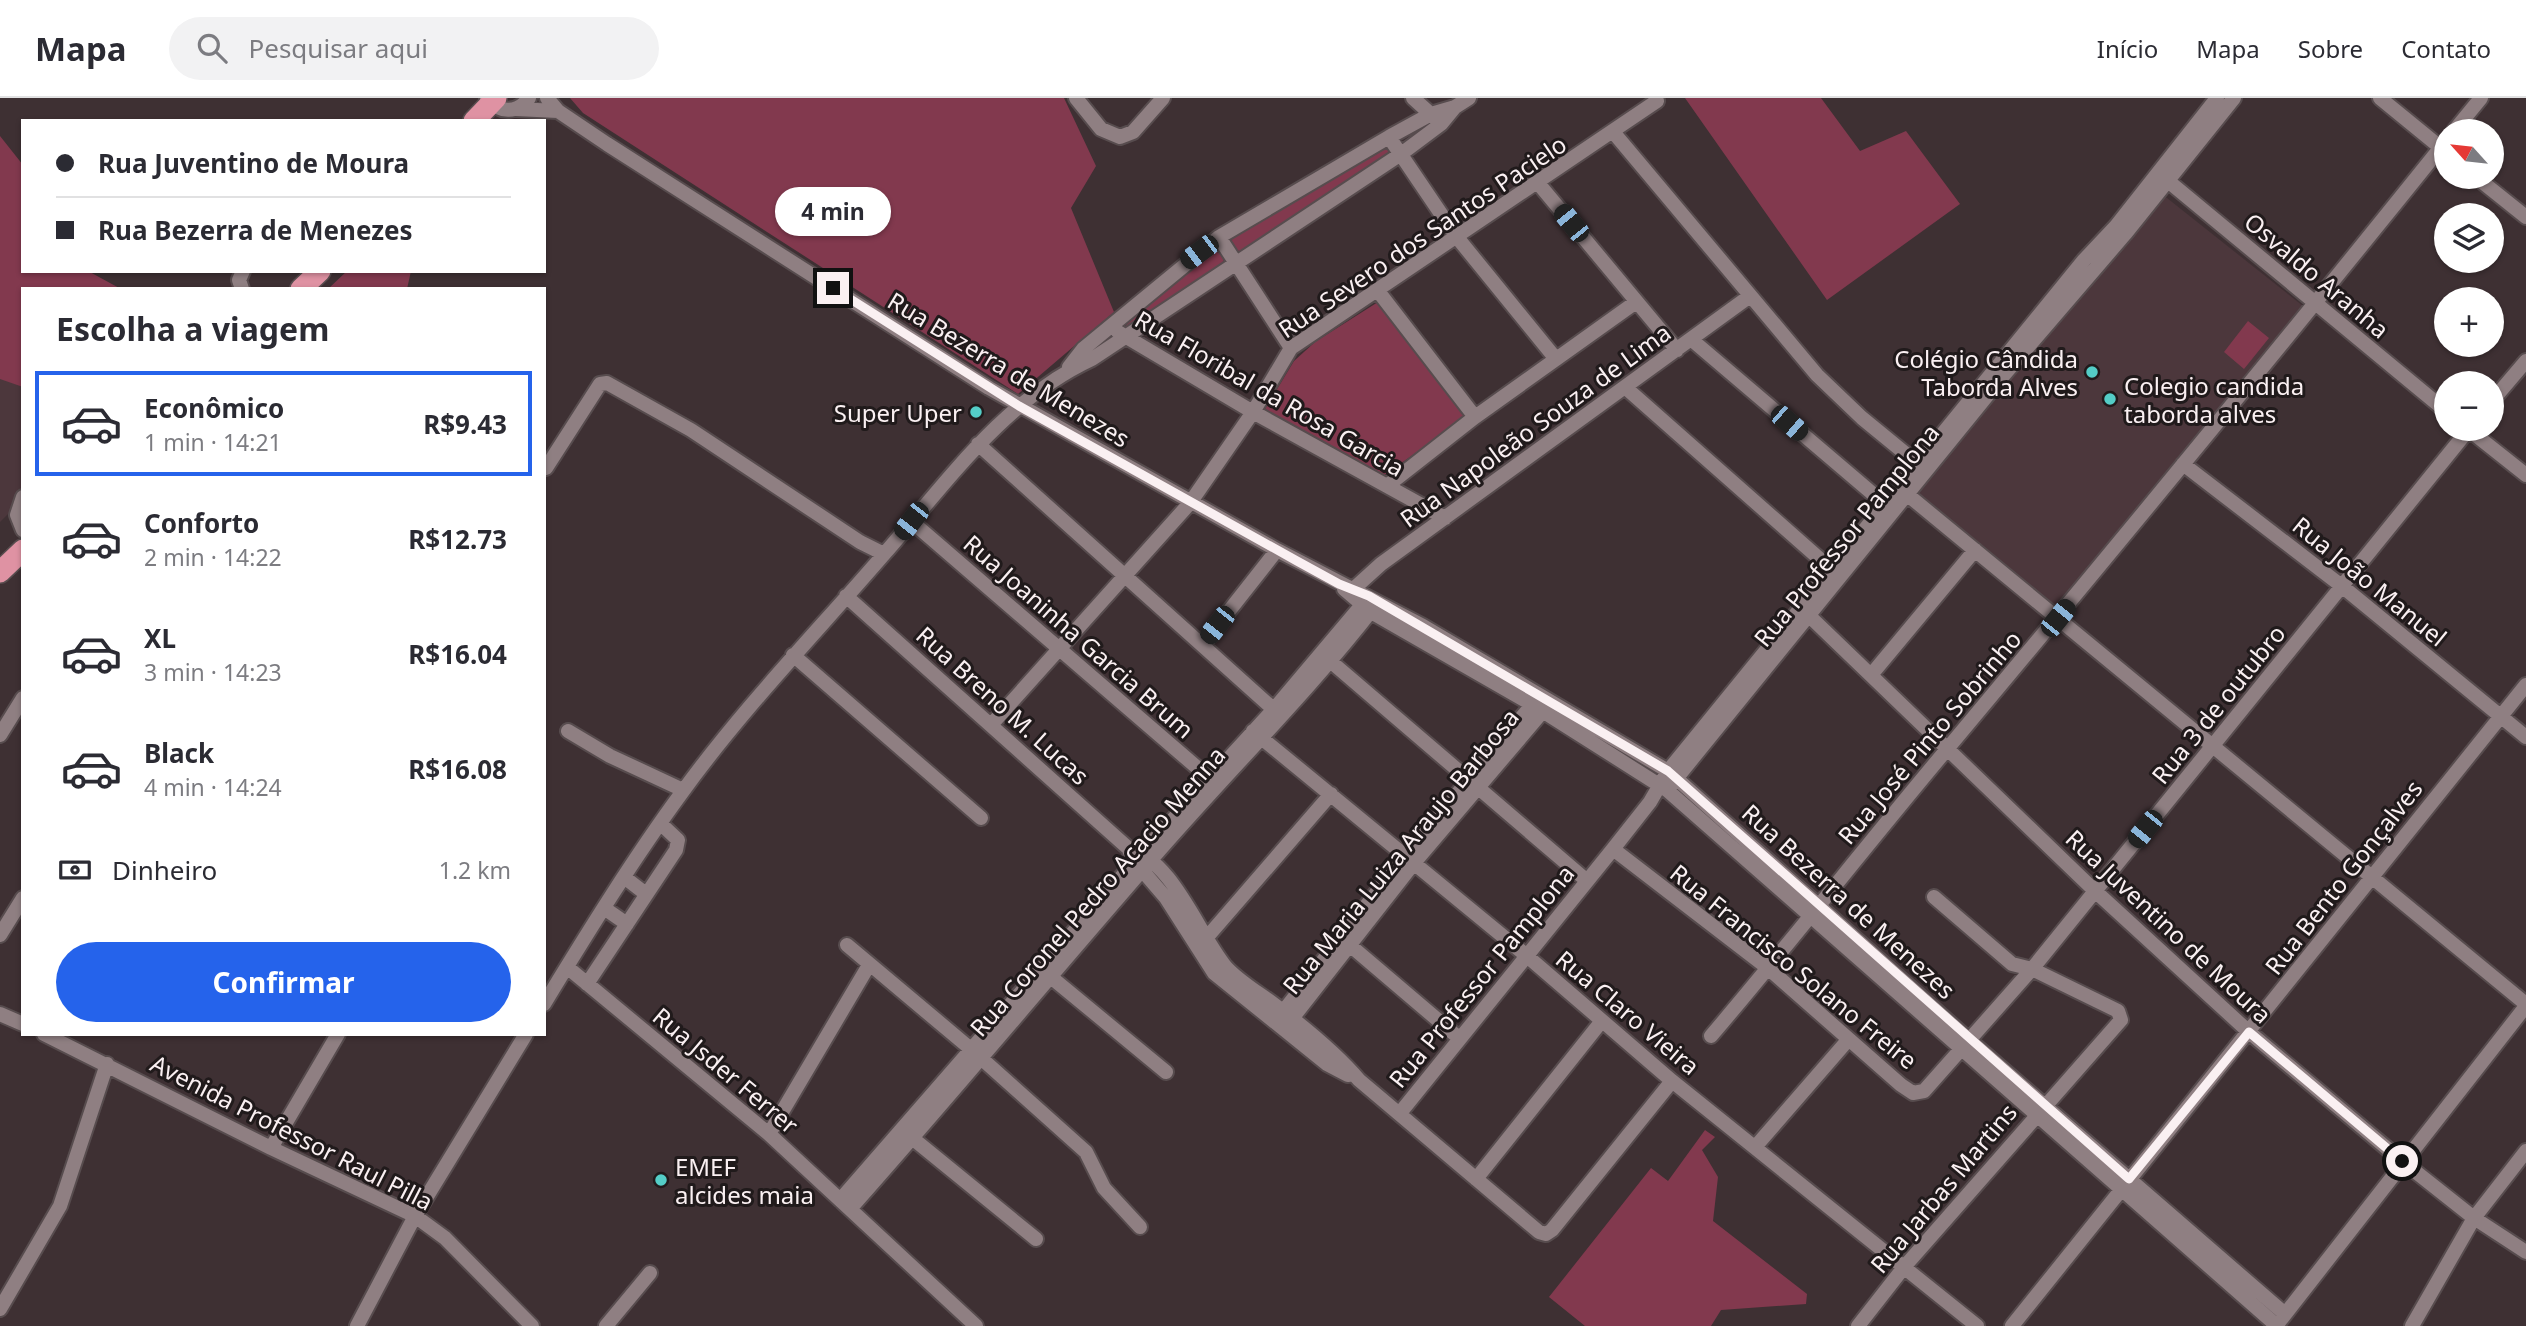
<!DOCTYPE html>
<html lang="pt">
<head>
<meta charset="utf-8">
<style>
	:root { --surface:#fff; --page:#f2f2f3; --text:#2b2b33; --muted:#7c7c81; --line:#e1e1e2; --accent:#2563eb }
	body { margin:0; font-family:"Noto Sans",sans-serif; background:var(--page); color:var(--text); height:100vh; display:flex; flex-direction:column; font-size:26px; white-space:nowrap }
	* { box-sizing:border-box; margin:0 }
	p { font-size:23px; color:var(--muted) }
	.icon { flex:none; width:38px; height:38px; fill:none; stroke:currentColor; stroke-width:2; stroke-linecap:round; stroke-linejoin:round }
	.map { position:relative; flex:1; overflow:hidden }
	.details { position:absolute; left:21px; top:189px; width:525px; height:749px; display:flex; flex-direction:column; background:var(--surface); border-radius:0px; box-shadow:0 2px 5px #0004 }
	.details>* { flex:none }
	.hud { position:absolute; left:21px; top:21px; width:525px; height:154px; border-radius:0px; box-shadow:0 2px 5px #0004; display:grid; align-content:center; height:154px; padding:0 35px; background:var(--surface) }
	.needle { width:46px; rotate:297deg }
	.fabs { position:absolute; left:2434px; top:21px; display:grid; gap:14px }
	.fabs a { display:grid; place-items:center; width:70px; height:70px; border-radius:50%; background:var(--surface); box-shadow:0 2px 5px #0004; font-size:35px }
	.end { position:absolute; width:32px; height:32px; margin:-16px; border:9px solid #faf0f2; background:#111; box-shadow:0 0 0 4px #111 }
	.from { border-radius:50% }
	.bubble { position:absolute; height:49px; border-radius:24px; background:var(--surface); box-shadow:0 2px 5px #0004; font-size:23px; font-weight:700; line-height:49px; text-align:center }
	.car { position:absolute; width:21px; height:42px; margin:-21px -10px; border-radius:9px; box-shadow:0 0 5px 2px #0007; background:linear-gradient(#222 24%,#8ab4d8 0 40%,#222 0 76%,#8ab4d8 0 86%,#222 0) }
	.hud b { display:flex; align-items:center; gap:24px; height:66px; font-size:26px }
	.hud b+b { border-top:2px solid var(--line) }
	.hud i { width:18px; height:18px; background:var(--text) }
	ul { padding:0; list-style:none }
	li { display:flex; align-items:center; gap:21px; height:105px; margin:0 14px 10px; padding:0 21px; border:4px solid transparent; border-radius:0px }
	li div { flex:1 }
	li b { display:block; font-size:26px }
	li em { font-style:normal; font-weight:700 }
	li.selected { border-color:var(--accent) }
	li>.icon { width:63px; height:63px; stroke-width:1.5 }
	h2 { padding:0 35px; font-size:32px; line-height:84px }
	.pay { display:flex; align-items:center; gap:18px; height:77px; padding:0 35px; font-size:26px }
	.pay p { margin-inline-start:auto }
	.action { display:flex; gap:14px; margin-top:auto; padding:14px 35px }
	.action a { flex:1; height:80px; border-radius:42px; background:var(--accent); color:#fff; font-size:28px; font-weight:700; line-height:80px; text-align:center }
	header { display:flex; align-items:center; gap:42px; box-sizing:border-box; height:98px; padding:0 35px; background:var(--surface); border-bottom:2px solid var(--line) }
	header strong { font-size:33px }
	nav { display:flex; gap:38px; margin-inline-start:auto; font-size:24px }
	.search { width:490px; height:63px; background:var(--page); display:flex; align-items:center; gap:18px; box-sizing:border-box; padding:0 24px; border-radius:38px; color:var(--muted); font-size:26px }
	.map>svg:first-child { display:block }
	.built { fill:#4c373c }
	.green { fill:#82394e }
	.lines { fill:none; stroke-linecap:round; stroke-linejoin:round }
	.minor-casing { stroke:#574c4e; stroke-width:18 }
	.highway-casing { stroke:#574c4e; stroke-width:24 }
	.minor { stroke:#8f7f82; stroke-width:14 }
	.highway { stroke:#df92a3; stroke-width:21 }
	.route { stroke:#faf0f2; stroke-width:9 }
	.poi-dot { fill:#54cdc7; stroke:#201a1b; stroke-width:2.5 }
	.labels { text-anchor:middle; dominant-baseline:central; stroke-width:6; stroke-linejoin:round; paint-order:stroke }
	.street-label { font-size:24px; fill:#faf0f2; stroke:#201a1b }
	.poi-label { font-size:24px; fill:#faf0f2; stroke:#201a1b; text-anchor:end }
</style>
</head>
<body>
<header>
<strong>Mapa</strong>
<div class="search"><svg class="icon" aria-label="search" viewBox="0 0 24 24"><circle cx="10" cy="10" r="6"/><path d="M15 15l6 6"/></svg>Pesquisar aqui</div>
<nav><a>Início</a><a>Mapa</a><a>Sobre</a><a>Contato</a></nav>
</header>
<div class="map">
<svg width="2526" height="1228" viewBox="0 0 2526 1228">
	<rect width="100%" height="100%" fill="#3e3033"/>
	<!-- built -->
	<path class="built" d="M2162,96L2303,208L2057,509L1916,393Z
		M0,269L23,277V401L0,424Z"/>
	<!-- green -->
	<path class="green" d="M570,0H1064L1096,68L1071,110L1114,214L1018,296L583,15Z
		M1685,0H1821L1860,53L1906,33L1960,106L1827,202Z
		M0,38L23,67V173H88L121,191H23V289L0,281Z
		M1385,51L1390,52L1391,56L1244,154L1234,152L1231,143L1234,138Z
		M1213,153L1220,155L1224,162L1220,168L1127,230L1126,227L1206,155Z
		M347,173H411L407,191H328Z
		M1378,204L1468,318L1383,378L1265,311L1294,263L1315,244Z
		M2248,223L2269,240L2244,271L2224,254Z
		M1705,1032L1715,1039L1702,1052L1718,1079L1713,1123L1807,1196L1806,1206L1721,1212L1711,1228H1585L1549,1199L1651,1070L1668,1083Z"/>
	<g class="lines">
		<defs>
			<path id="minor" d="M547,0L558,13L607,46L989,290L1277,452L1423,528L1668,673L1970,943L2285,1216
				M1076,0L1101,31L1120,39L1133,34L1163,0
				M1413,0L1435,20
				M2380,0L2446,54
				M487,1C500,16 518,15 529,0
				M516,11L558,13
				M2454,33L2481,0
				M1614,35L1817,277L1862,320L1923,370
				M1389,39L1456,138L1556,261
				M2162,78L2446,313
				M2476,79L2526,119
				M1538,85L1677,252
				M1219,139L1291,250
				M242,191L239,182L243,173
				M1378,193L1475,319
				M1118,234L1253,314L1445,420
				M1692,242L1893,413
				M1069,269L1083,251L1219,139L1389,39L1431,16L1455,9L1469,0
				M1626,290L1839,478
				M2492,303L2526,263
				M2468,331L2526,377
				M978,346L1280,617
				M2183,366L2343,489L2526,639
				M546,370L600,286L607,285L691,332L860,444L884,456
				M1387,388L1475,319L1636,204
				M1903,393L2526,906
				M23,399L17,417L23,432
				M911,423L1215,685
				M1344,491L1371,514L1533,607L1667,692L2276,1227
				M1349,495L1381,466L1750,198
				M846,498L1128,750L1135,764L1166,800L1214,875L1327,966L1348,977
				M1801,510L2094,792L2249,934L2402,1063L2474,1120L2526,1154
				M1203,546L1277,452
				M1322,556L1586,782
				M793,557L981,720
				M1871,577L1975,452
				M991,627L1190,405L1253,314L1291,250L1657,3
				M568,633L610,658L683,692
				M1253,633L1527,858L1672,983L1977,1228
				M0,637L23,600
				M1671,687L2003,278L2125,136L2234,0
				M1128,750C1173,763 1197,833 1225,868C1238,883 1259,895 1275,907C1304,929 1336,955 1359,982L1539,1134L1546,1136L1552,1132L1672,983
				M1613,751L1769,871L1901,987L1913,995L1924,993L2032,871L2469,331
				M624,779L646,796
				M604,810L627,826
				M0,837L23,800
				M1345,843L1459,940
				M1202,845L1331,696
				M847,847L972,952L1086,1054L1104,1090L1140,1129
				M567,869L769,1036L976,1228
				M1046,875L1166,974
				M587,886L676,752L678,742L660,725
				M544,906C588,834 633,761 683,693C744,609 817,534 885,455C947,384 1004,302 1092,261L1401,56L1441,26L1455,9
				M0,916L23,926
				M1278,920L1405,758L1537,601
				M1287,927L1414,765L1549,606
				M44,936L271,1050L415,1118L445,1140L532,1228
				M1711,938C1792,843 1868,745 1948,650C2116,449 2282,247 2446,43
				M1400,1015L1613,751L1650,704L1668,673L2084,162L2116,128L2217,0
				M906,1035L1036,1141
				M769,1036L869,867
				M1756,1048L1848,942
				M271,1050L338,936
				M1476,1081L1601,924
				M840,1102L1143,754L1274,611L1366,502
				M850,1111C952,996 1050,878 1151,762C1225,676 1306,597 1375,508
				M0,1211L60,1108L107,966
				M2279,1224L2526,908
				M357,1228L415,1118L526,936
				M606,1228L650,1175
				M1858,1228L1905,1168L2121,922L2118,913L2032,871L2012,866L1934,799
				M2012,1228L2526,587
				M2412,1228L2474,1120L2526,1053"/>
			<path id="highway" d="M474,23L496,0
				M301,191L320,173
				M0,474L23,452"/>
		</defs>
		<!-- minor casing -->
		<use href="#minor" class="minor-casing"/>
		<!-- highway casing -->
		<use href="#highway" class="highway-casing"/>
		<!-- minor -->
		<use href="#minor" class="minor"/>
		<!-- highway -->
		<use href="#highway" class="highway"/>
	</g>
	<g class="lines">
		<!-- route -->
		<path class="route" d="M833,190L1019,308L1297,463L1339,486L1369,498L1668,673L2129,1081L2249,934L2402,1063"/>
	</g>
	<!-- markers -->
	<g class="poi-dot">
		<circle cx="2092" cy="274" r="7"/>
		<circle cx="2110" cy="301" r="7"/>
		<circle cx="976" cy="314" r="7"/>
		<circle cx="661" cy="1082" r="7"/>
	</g>
	<g class="labels">
		<!-- street labels -->
		<g class="street-label">
			<text transform="translate(1422 138) rotate(-34)">Rua Severo dos Santos Pacielo</text>
			<text transform="translate(2317 177) rotate(40)">Osvaldo Aranha</text>
			<text transform="translate(1009 271) rotate(31)">Rua Bezerra de Menezes</text>
			<text transform="translate(1270 295) rotate(30)">Rua Floribal da Rosa Garcia</text>
			<text transform="translate(1535 327) rotate(-36)">Rua Napoleão Souza de Lima</text>
			<text transform="translate(1846 437) rotate(-51)">Rua Professor Pamplona</text>
			<text transform="translate(2370 483) rotate(39)">Rua João Manuel</text>
			<text transform="translate(1079 538) rotate(41)">Rua Joaninha Garcia Brum</text>
			<text transform="translate(2218 606) rotate(-51)">Rua 3 de outubro</text>
			<text transform="translate(1003 607) rotate(42)">Rua Breno M. Lucas</text>
			<text transform="translate(1929 639) rotate(-50)">Rua José Pinto Sobrinho</text>
			<text transform="translate(1400 753) rotate(-51)">Rua Maria Luiza Araujo Barbosa</text>
			<text transform="translate(2343 779) rotate(-52)">Rua Bento Gonçalves</text>
			<text transform="translate(1097 793) rotate(-49)">Rua Coronel Pedro Acacio Menna</text>
			<text transform="translate(1849 803) rotate(42)">Rua Bezerra de Menezes</text>
			<text transform="translate(2169 828) rotate(43)">Rua Juventino de Moura</text>
			<text transform="translate(1794 868) rotate(39)">Rua Francisco Solano Freire</text>
			<text transform="translate(1481 878) rotate(-51)">Rua Professor Pamplona</text>
			<text transform="translate(1628 914) rotate(40)">Rua Claro Vieira</text>
			<text transform="translate(726 972) rotate(40)">Rua Jsder Ferrer</text>
			<text transform="translate(292 1034) rotate(27)">Avenida Professor Raul Pilla</text>
			<text transform="translate(1943 1090) rotate(-50)">Rua Jarbas Martins</text>
		</g>
		<!-- poi labels -->
		<g class="poi-label">
			<text x="2078" y="260">Colégio Cândida<tspan x="2078" dy="28">Taborda Alves</tspan></text>
			<text x="2124" y="287" text-anchor="start">Colegio candida<tspan x="2124" dy="28">taborda alves</tspan></text>
			<text x="962" y="314">Super Uper</text>
			<text x="675" y="1068" text-anchor="start">EMEF<tspan x="675" dy="28">alcides maia</tspan></text>
		</g>
	</g>
</svg>
<div class="fabs">
<a><svg class="needle" viewBox="-14 -14 28 28"><path d="M0-13l5 13h-10z" fill="#e53935"/><path d="M0 13l5-13h-10z" fill="#7c7c81"/></svg></a>
<a><svg class="icon" aria-label="layers" viewBox="0 0 24 24"><path d="M12 4l9 5-9 5-9-5zM3 14l9 5 9-5"/></svg></a>
<a>+</a>
<a>−</a>
</div>
<i class="end from" style="left:2402px;top:1063px"></i>
<i class="end" style="left:833px;top:190px"></i>
<div class="bubble" style="left:775px;top:89px;width:116px">4 min</div>
<i class="car" style="left:1571px;top:125px;rotate:321deg"></i>
<i class="car" style="left:1199px;top:154px;rotate:233deg"></i>
<i class="car" style="left:1789px;top:325px;rotate:131deg"></i>
<i class="car" style="left:911px;top:423px;rotate:218deg"></i>
<i class="car" style="left:2058px;top:520px;rotate:39deg"></i>
<i class="car" style="left:1217px;top:527px;rotate:218deg"></i>
<i class="car" style="left:2145px;top:731px;rotate:219deg"></i>
<div class="hud">
<b><i class="from"></i>Rua Juventino de Moura</b>
<b><i></i>Rua Bezerra de Menezes</b>
</div>
<section class="details">
<h2>Escolha a viagem</h2>
<ul>
<li class="selected"><svg class="icon" aria-label="car" viewBox="0 0 24 24"><path d="M5 17H2v-5l4-1 3-4h7l3 4 3 1v5h-3M9 17h6M6 11h13"/><circle cx="7" cy="17" r="2"/><circle cx="17" cy="17" r="2"/></svg><div><b>Econômico</b><p>1 min · 14:21</p></div><em>R$9.43</em></li>
<li><svg class="icon" aria-label="car" viewBox="0 0 24 24"><path d="M5 17H2v-5l4-1 3-4h7l3 4 3 1v5h-3M9 17h6M6 11h13"/><circle cx="7" cy="17" r="2"/><circle cx="17" cy="17" r="2"/></svg><div><b>Conforto</b><p>2 min · 14:22</p></div><em>R$12.73</em></li>
<li><svg class="icon" aria-label="car" viewBox="0 0 24 24"><path d="M5 17H2v-5l4-1 3-4h7l3 4 3 1v5h-3M9 17h6M6 11h13"/><circle cx="7" cy="17" r="2"/><circle cx="17" cy="17" r="2"/></svg><div><b>XL</b><p>3 min · 14:23</p></div><em>R$16.04</em></li>
<li><svg class="icon" aria-label="car" viewBox="0 0 24 24"><path d="M5 17H2v-5l4-1 3-4h7l3 4 3 1v5h-3M9 17h6M6 11h13"/><circle cx="7" cy="17" r="2"/><circle cx="17" cy="17" r="2"/></svg><div><b>Black</b><p>4 min · 14:24</p></div><em>R$16.08</em></li>
</ul>
<div class="pay"><svg class="icon" aria-label="cash" viewBox="0 0 24 24"><path d="M3 7h18v10H3z"/><circle cx="12" cy="12" r="2"/></svg>Dinheiro<p>1.2 km</p></div>
<div class="action"><a>Confirmar</a></div>
</section>
</div>
</body>
</html>
